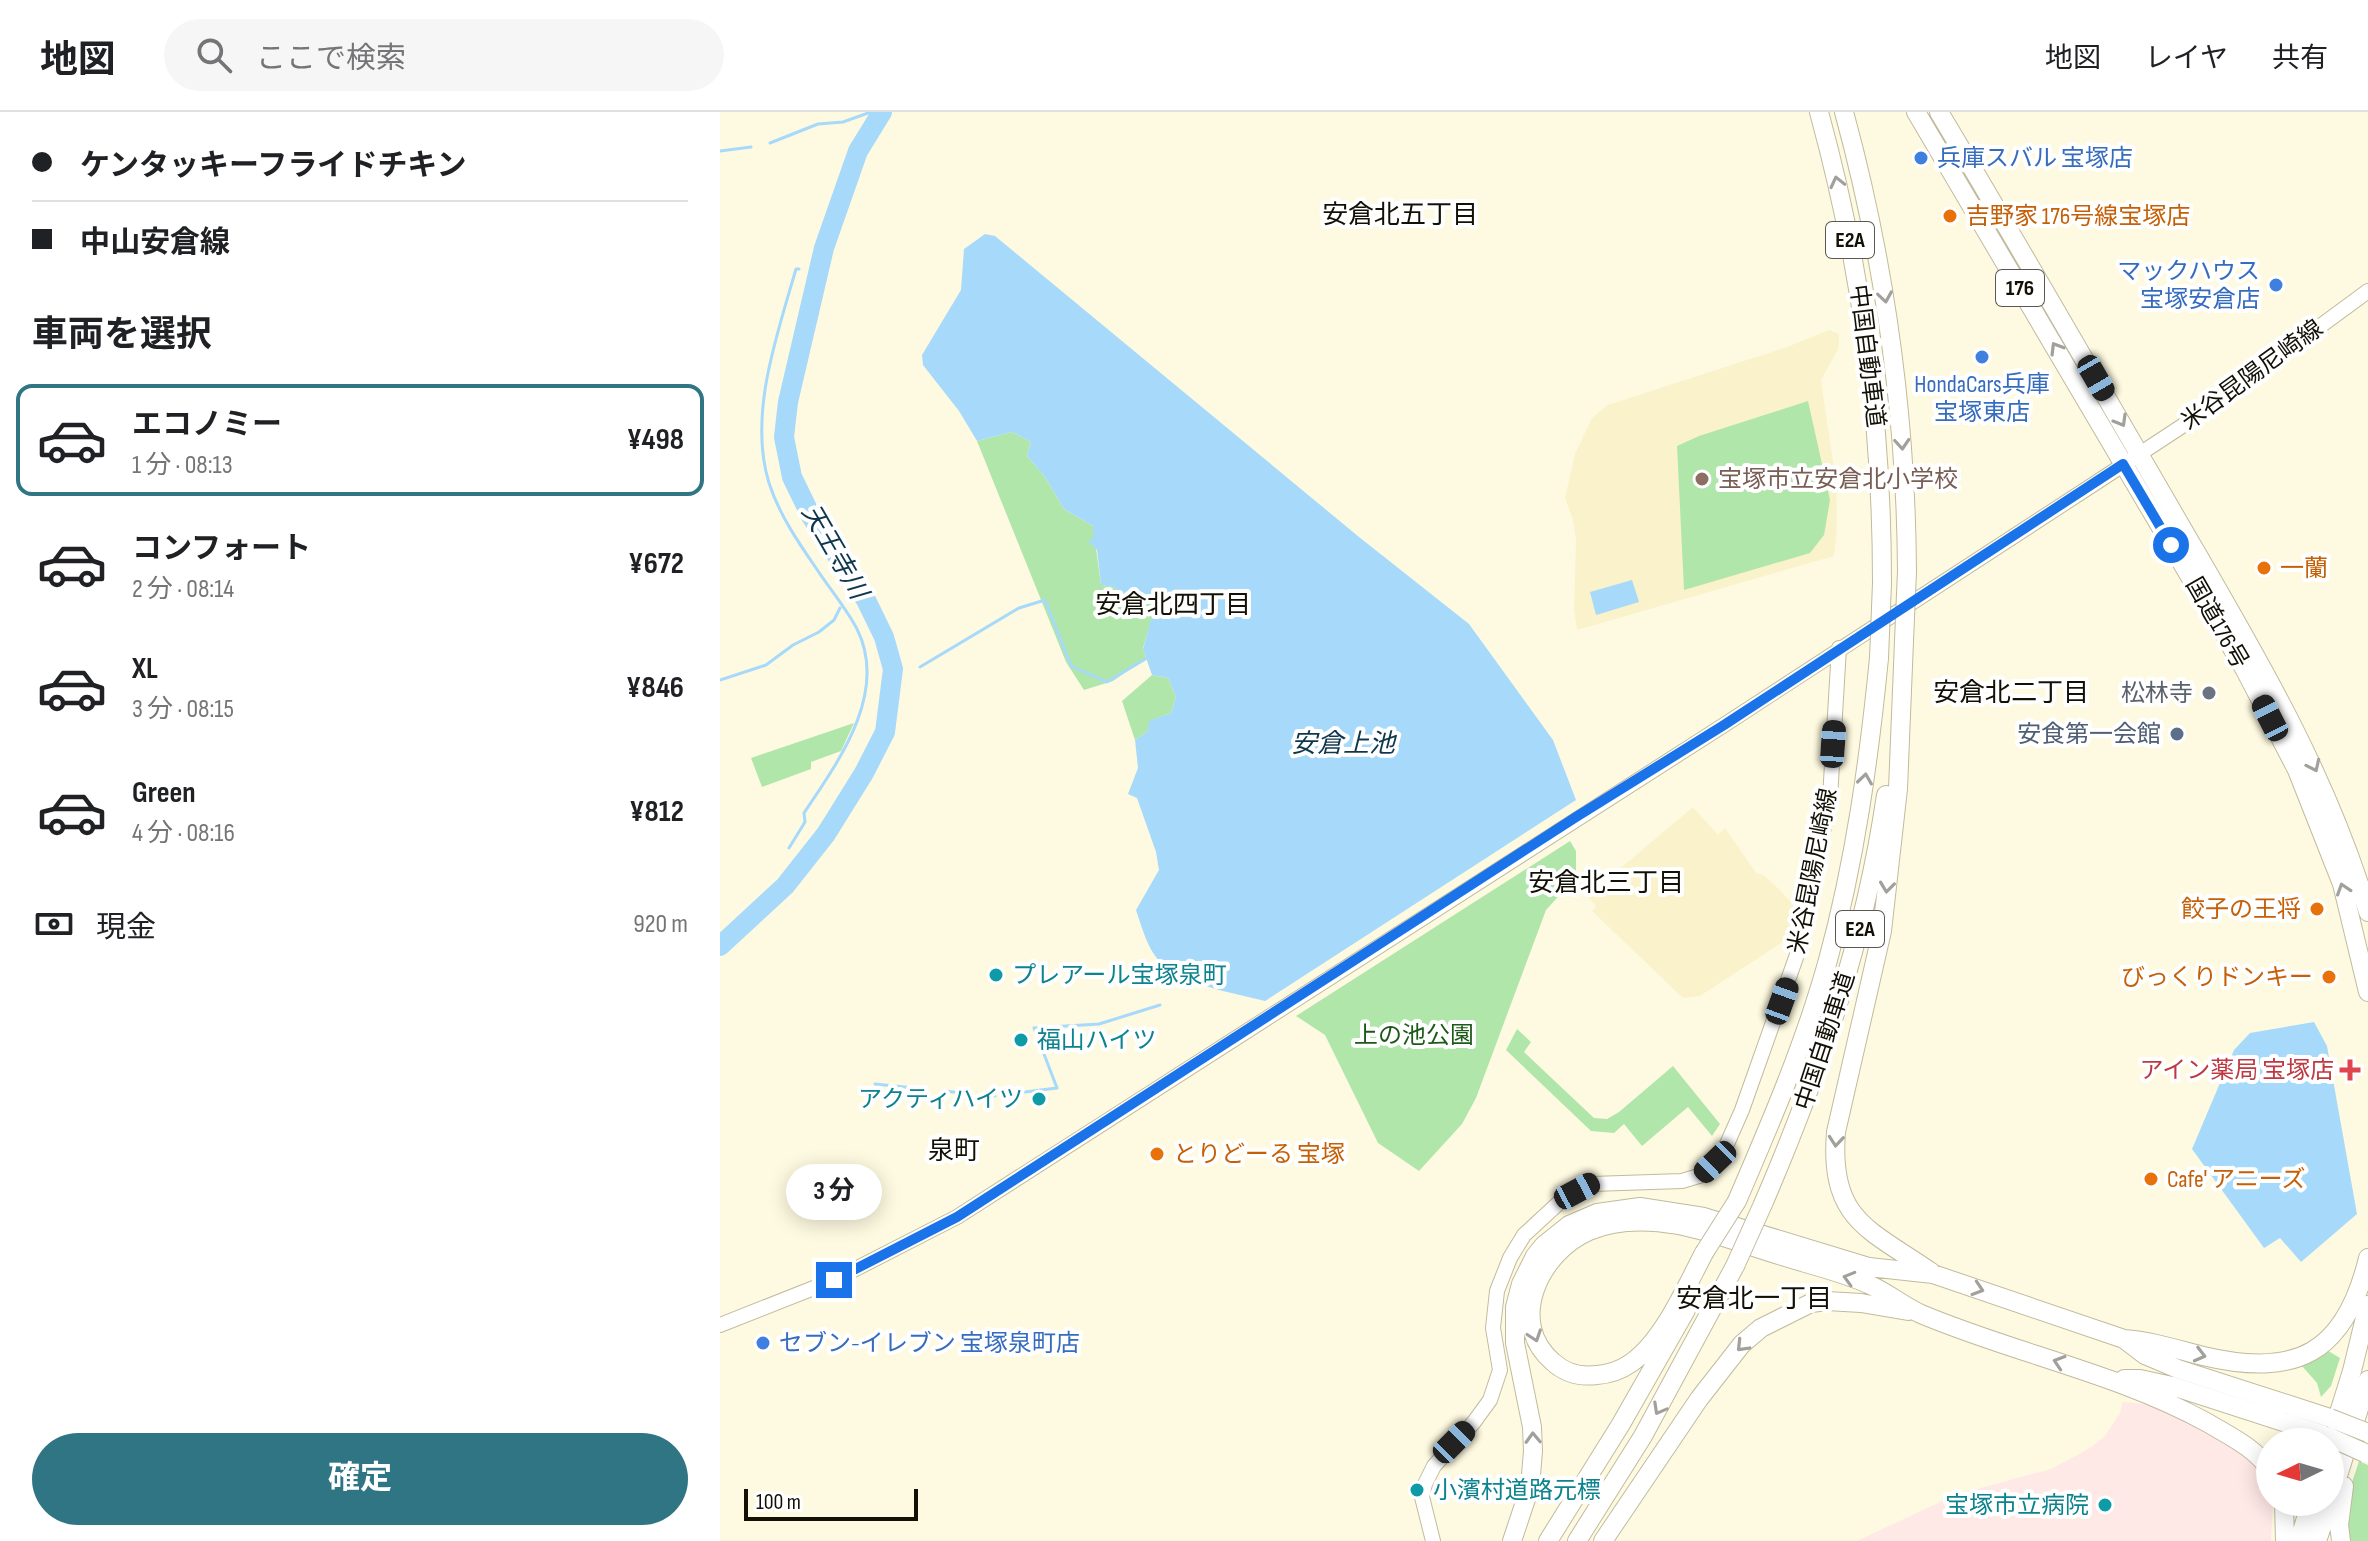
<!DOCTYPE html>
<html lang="ja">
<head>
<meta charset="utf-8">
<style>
	:root { --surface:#fff; --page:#f6f6f6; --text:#202124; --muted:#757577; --line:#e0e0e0; --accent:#307584 }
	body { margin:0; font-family:"Sofia Sans Condensed","Noto Sans JP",sans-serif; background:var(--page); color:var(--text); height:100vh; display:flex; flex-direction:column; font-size:30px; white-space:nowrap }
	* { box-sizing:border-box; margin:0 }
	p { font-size:26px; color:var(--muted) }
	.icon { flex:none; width:44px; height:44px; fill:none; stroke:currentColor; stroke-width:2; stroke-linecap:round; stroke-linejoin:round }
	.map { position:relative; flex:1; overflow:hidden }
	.side { display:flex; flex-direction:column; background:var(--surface); width:720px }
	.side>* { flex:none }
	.banner { display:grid; align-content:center; height:176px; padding:0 32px; background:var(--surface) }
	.needle { width:52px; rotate:265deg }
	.tools { position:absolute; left:1536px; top:1316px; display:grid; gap:16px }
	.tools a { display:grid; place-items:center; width:88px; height:88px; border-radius:50%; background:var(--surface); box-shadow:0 4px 20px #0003; font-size:40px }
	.scale { position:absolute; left:24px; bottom:20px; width:174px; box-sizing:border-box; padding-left:8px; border:4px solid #131106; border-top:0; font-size:22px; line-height:28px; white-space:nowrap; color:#131106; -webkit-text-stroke:6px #fff; paint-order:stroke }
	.end { position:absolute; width:36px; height:36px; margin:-18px; border:10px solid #1a73e8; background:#fff; box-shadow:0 0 0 4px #fff }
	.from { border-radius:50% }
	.bubble { position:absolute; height:56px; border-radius:28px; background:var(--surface); box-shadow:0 4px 20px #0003; font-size:26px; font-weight:700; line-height:56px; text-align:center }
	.car { position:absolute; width:24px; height:48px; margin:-24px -12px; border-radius:10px; box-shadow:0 0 6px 2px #0007; background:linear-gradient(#222 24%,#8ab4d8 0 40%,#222 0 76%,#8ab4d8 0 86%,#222 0) }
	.banner b { display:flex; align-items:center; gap:28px; height:76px; font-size:30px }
	.banner b+b { border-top:2px solid var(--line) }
	.banner i { width:20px; height:20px; background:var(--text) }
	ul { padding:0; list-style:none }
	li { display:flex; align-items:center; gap:24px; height:112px; margin:0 16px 12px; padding:0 16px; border:4px solid transparent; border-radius:16px }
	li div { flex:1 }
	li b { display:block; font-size:30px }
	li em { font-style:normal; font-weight:700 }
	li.selected { border-color:var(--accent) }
	li>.icon { width:72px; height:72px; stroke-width:1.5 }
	h2 { padding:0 32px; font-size:36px; line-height:96px }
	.pay { display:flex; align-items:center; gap:20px; height:88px; padding:0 32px; font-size:30px }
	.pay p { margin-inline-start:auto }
	.button { display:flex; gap:16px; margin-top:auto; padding:16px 32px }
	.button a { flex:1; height:92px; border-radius:48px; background:var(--accent); color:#fff; font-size:32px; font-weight:700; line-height:92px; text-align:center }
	header { display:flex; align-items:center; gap:48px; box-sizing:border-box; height:112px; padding:0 40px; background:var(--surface); border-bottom:2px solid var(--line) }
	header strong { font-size:38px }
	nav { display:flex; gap:44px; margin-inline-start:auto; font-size:28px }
	.search { width:560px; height:72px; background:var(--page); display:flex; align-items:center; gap:20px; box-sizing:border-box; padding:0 28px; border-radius:44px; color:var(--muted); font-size:30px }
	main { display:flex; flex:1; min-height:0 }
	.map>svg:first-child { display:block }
	.built { fill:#f9f2cb }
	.medical { fill:#ffe9e7 }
	.green { fill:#b1e6ab }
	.water { fill:#a6d9fa }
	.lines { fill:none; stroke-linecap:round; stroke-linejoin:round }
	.stream { stroke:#a6d9fa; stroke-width:3 }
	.river { stroke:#a6d9fa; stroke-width:20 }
	.secondary-casing { stroke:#c1bb9d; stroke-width:16 }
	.highway-casing { stroke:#c1bb9d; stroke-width:20 }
	.secondary { stroke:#fff; stroke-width:14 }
	.highway { stroke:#fff; stroke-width:18 }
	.highway-bridge-casing { stroke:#c1bb9d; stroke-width:20; stroke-linecap:butt }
	.highway-bridge { stroke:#fff; stroke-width:18 }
	.oneway { stroke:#a1a09b }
	.route { stroke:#1a73e8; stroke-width:10 }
	.shop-dot { fill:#3f7fe0; stroke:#fff; stroke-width:3 }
	.food-dot { fill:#e8710a; stroke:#fff; stroke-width:3 }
	.education-dot { fill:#8d6e63; stroke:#fff; stroke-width:3 }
	.worship-dot { fill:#6b7280; stroke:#fff; stroke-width:3 }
	.service-dot { fill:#5c6f8a; stroke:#fff; stroke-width:3 }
	.culture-dot { fill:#0f9aa8; stroke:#fff; stroke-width:3 }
	.health-dot { fill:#e0444e; stroke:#fff; stroke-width:3 }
	.labels { text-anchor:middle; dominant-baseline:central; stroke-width:8; stroke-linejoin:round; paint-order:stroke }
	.shield { fill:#fff; stroke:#5a5851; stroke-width:2 }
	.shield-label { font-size:22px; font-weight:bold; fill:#131106 }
	.shop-label { font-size:24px; fill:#366cbe; stroke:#fff; text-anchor:start }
	.food-label { font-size:24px; fill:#c56008; stroke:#fff; text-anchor:start }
	.street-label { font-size:24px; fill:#131106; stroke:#fff }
	.education-label { font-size:24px; fill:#785e54; stroke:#fff; text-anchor:start }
	.worship-label { font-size:24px; fill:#5b616d; stroke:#fff; text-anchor:end }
	.service-label { font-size:24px; fill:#4e5e75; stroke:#fff; text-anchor:end }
	.culture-label { font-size:24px; fill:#0d838f; stroke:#fff; text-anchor:start }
	.park-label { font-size:24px; fill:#1d5a18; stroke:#fff }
	.health-label { font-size:24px; fill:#be3a42; stroke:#fff; text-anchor:end }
	.neighbourhood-label { font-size:26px; fill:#131106; stroke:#fff }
	.water-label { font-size:26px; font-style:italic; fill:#0f364c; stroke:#fff }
</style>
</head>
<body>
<header>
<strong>地図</strong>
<div class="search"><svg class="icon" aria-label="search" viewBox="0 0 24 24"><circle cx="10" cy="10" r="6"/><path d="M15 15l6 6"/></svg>ここで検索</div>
<nav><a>地図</a><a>レイヤ</a><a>共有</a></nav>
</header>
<main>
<section class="side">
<div class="banner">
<b><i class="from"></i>ケンタッキーフライドチキン</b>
<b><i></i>中山安倉線</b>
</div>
<h2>車両を選択</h2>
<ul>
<li class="selected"><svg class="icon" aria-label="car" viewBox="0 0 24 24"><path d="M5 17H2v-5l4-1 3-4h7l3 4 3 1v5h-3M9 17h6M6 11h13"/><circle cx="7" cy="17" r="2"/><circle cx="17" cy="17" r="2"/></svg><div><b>エコノミー</b><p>1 分 · 08:13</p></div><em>¥498</em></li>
<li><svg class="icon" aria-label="car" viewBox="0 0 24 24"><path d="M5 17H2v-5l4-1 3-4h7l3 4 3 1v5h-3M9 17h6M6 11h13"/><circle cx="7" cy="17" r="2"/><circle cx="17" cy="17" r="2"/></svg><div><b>コンフォート</b><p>2 分 · 08:14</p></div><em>¥672</em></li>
<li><svg class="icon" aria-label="car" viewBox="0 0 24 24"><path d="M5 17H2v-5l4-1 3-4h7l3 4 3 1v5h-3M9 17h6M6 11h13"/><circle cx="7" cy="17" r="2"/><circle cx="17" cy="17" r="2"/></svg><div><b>XL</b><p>3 分 · 08:15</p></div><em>¥846</em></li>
<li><svg class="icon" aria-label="car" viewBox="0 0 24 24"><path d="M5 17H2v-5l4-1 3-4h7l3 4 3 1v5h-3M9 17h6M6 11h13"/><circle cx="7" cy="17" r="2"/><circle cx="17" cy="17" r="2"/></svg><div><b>Green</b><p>4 分 · 08:16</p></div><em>¥812</em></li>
</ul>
<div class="pay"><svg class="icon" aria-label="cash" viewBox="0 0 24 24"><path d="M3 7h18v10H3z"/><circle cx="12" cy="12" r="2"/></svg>現金<p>920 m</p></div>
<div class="button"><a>確定</a></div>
</section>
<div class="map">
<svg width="1648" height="1429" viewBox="0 0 1648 1429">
	<rect width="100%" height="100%" fill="#fefae1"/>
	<!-- built -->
	<path class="built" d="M1109,218L1119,222V228L1118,237L1101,268L1116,371L1117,411L1114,444L857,518L854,498L856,428L853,408L845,386L855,342L872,306L888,293L1067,235Z
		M973,695L998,723L1005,716L1037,762H1042L1061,779L1080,801L1075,822L980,884L963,886L872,799L876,794L865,782L877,768L888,776L898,765L895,761Z"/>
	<!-- medical -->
	<path class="medical" d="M1403,1290L1436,1293L1498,1323L1543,1355L1550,1377V1390H1553L1551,1429H1137L1235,1383L1331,1357L1370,1336L1385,1324L1400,1301Z"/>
	<!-- green -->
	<path class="green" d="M1088,289L1110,388L1104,423L1090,441L964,478L957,334L979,324Z
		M292,320L311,330L307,344L325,365L344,397L373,414L381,473L394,475L407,486L419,481L437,490L423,536L426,546L393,569L364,578L346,550L257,329Z
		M432,563L448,566L456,585L451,601L430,609L428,619L415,628L402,589Z
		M134,611L121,639L91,650V657L42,675L31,646Z
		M850,729L856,739V765L826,798L756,986L742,1012L699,1059L658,1031L605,923L576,904Z
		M797,917L811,930L804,940L874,1006L887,1007L899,1000L953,954L1000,1012L992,1024L968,995L922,1034L904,1012L894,1021L871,1019L786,938Z
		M1605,1237L1620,1246L1611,1274L1601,1285L1597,1271L1582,1254Z
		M1639,1349L1648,1353V1429H1628L1629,1380Z"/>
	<!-- water -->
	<path class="water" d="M265,122L275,124L639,425L749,512L833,628L856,688L545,889C515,881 461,873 439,849C427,835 422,816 416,798L439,758L436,740L417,686L408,682L418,656L415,628L428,619L429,609L451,601L456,585L448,566L432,563L423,537L436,490L419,481L407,486L394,475L381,473L377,438L368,429L373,427V414L344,397L325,365L307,344L311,330L292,320L257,329L239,299L203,253L202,243L241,178L244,137Z
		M912,468L919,490L876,503L870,480Z
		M1594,910L1607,934L1637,1102L1581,1150L1560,1126L1544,1136L1472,1037L1514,938L1530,921Z"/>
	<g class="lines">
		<!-- stream -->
		<path class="stream" d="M50,31L98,12L123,10L148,1L159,0
			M0,39L31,35
			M91,157H99
			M200,555L299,496L325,488L351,554L387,570L427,546
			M173,557H178
			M0,568L46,553L73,533L99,520L114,508L120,496
			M69,736L85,710L84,701C118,650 169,581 137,517C126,496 109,476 96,456C78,430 59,402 49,371C28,303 57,223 76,157H79
			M155,972L204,977
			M223,979L243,981
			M297,981L337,976L314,916L379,912L440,893
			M267,983L275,984"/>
		<!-- river -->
		<path class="river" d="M0,834L65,774L106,722L144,661L165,620L173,557L164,525L146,488L91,404L72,365L64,325L68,290L104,136L138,39L162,0"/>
		<defs>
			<path id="secondary" d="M0,1213L114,1168L237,1105L1004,613L1374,372L1485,299L1648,179
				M713,1429L702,1385L705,1372L714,1354L754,1310L770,1288L780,1258L773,1216L777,1179L790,1146L804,1123L843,1087L872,1072L962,1069L982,1063L995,1050L1007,1032L1022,998L1079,837L1110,686L1119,536"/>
			<path id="highway" d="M1099,0C1142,157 1162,309 1162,471
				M1124,0C1165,150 1186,303 1187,459
				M1196,0L1525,558L1577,658L1622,772L1648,880
				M1219,0C1300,135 1378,272 1458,409C1532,537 1605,656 1648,800
				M1184,529L1178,677L1162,819L1116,1020C1109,1108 1149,1117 1211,1160
				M1017,1089C1051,1010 1085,931 1108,848C1135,749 1149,648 1159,546
				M1043,1092C1100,960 1145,826 1166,683
				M984,1141C966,1175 943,1229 911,1251C901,1258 889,1262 877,1263C861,1265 845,1261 833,1250C786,1210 820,1140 869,1119C897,1107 929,1108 958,1113C994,1120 1028,1134 1062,1144C1090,1153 1122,1160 1148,1172C1167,1180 1183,1194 1201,1202C1296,1242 1397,1261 1488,1311C1511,1325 1534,1335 1550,1358
				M1404,1227L1425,1243L1458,1257L1610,1306
				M1404,1267H1420L1452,1274L1607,1324
				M1613,1320L1632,1259L1648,1193
				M1610,1389L1648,1268
				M1564,1390L1565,1429
				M792,1429L810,1375L813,1339L812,1315L795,1231V1195L801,1172L815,1144L824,1133L849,1113L877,1101L920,1095L984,1105L1149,1155L1213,1162L1404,1227C1431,1229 1456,1237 1483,1244C1576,1266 1625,1242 1648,1146
				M828,1429L901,1312L966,1198
				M857,1429L923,1324L1015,1154
				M883,1429L979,1287L1022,1232L1041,1216L1091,1191L1107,1189L1141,1191L1188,1199
				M1579,1429L1591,1390
				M1597,1429L1610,1390
				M1621,1429L1619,1413L1624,1374"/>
		</defs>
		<!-- secondary casing -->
		<use href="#secondary" class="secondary-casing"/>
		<!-- highway casing -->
		<use href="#highway" class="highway-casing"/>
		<!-- secondary -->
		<use href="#secondary" class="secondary"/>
		<!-- highway -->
		<use href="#highway" class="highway"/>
		<defs>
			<path id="highway-bridge" d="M1184,529L1187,459
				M1159,546L1162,471
				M984,1141L1017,1089
				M1015,1154L1043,1092
				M1610,1306L1648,1321
				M1607,1324L1645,1341"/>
		</defs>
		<!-- highway-bridge casing -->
		<use href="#highway-bridge" class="highway-bridge-casing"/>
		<!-- highway-bridge -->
		<use href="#highway-bridge" class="highway-bridge"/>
	</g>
	<!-- one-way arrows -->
	<defs><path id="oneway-chevron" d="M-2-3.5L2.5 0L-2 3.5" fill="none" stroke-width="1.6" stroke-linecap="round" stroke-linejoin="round" transform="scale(2)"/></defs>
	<g class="oneway">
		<use href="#oneway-chevron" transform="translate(1117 70) rotate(-103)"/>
		<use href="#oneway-chevron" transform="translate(1165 185) rotate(81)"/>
		<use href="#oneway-chevron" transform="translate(1336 236) rotate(-121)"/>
		<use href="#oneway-chevron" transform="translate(1401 309) rotate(60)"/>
		<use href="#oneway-chevron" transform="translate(1182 332) rotate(86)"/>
		<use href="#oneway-chevron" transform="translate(1594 654) rotate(65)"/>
		<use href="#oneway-chevron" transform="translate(1145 667) rotate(-82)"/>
		<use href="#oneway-chevron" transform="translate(1167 775) rotate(97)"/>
		<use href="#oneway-chevron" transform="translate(1623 777) rotate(-108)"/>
		<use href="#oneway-chevron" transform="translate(1116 1029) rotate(95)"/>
		<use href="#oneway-chevron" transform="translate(1129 1166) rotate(-164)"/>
		<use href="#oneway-chevron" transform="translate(1258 1177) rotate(18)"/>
		<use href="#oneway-chevron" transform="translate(815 1224) rotate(71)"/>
		<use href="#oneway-chevron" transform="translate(1022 1234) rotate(134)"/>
		<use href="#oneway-chevron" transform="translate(1480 1243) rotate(14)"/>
		<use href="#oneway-chevron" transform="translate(1339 1250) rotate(-162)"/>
		<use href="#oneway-chevron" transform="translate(939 1297) rotate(119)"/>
		<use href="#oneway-chevron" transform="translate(813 1326) rotate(-92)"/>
	</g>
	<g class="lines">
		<!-- route -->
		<path class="route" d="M114,1168L237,1105L856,705L1004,613L1403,352L1451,433"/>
	</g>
	<!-- markers -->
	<g class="shop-dot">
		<circle cx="1201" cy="46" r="8"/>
		<circle cx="1556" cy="173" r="8"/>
		<circle cx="1262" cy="245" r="8"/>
		<circle cx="43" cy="1231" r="8"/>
	</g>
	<g class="food-dot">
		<circle cx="1230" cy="104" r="8"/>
		<circle cx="1544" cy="456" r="8"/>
		<circle cx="1597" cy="797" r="8"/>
		<circle cx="1609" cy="865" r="8"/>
		<circle cx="437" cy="1042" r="8"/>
		<circle cx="1431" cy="1067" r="8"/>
	</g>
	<circle class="education-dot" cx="982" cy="367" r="8"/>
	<circle class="worship-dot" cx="1489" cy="581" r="8"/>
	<circle class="service-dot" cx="1457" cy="622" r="8"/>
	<g class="culture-dot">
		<circle cx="276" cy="863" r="8"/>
		<circle cx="301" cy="928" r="8"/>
		<circle cx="319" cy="987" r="8"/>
		<circle cx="697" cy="1378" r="8"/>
		<circle cx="1385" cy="1393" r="8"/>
	</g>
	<path class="health-dot" d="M1626 946h8v8h8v8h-8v8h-8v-8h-8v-8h8z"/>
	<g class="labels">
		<!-- shield labels -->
		<g class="shield">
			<rect x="1106" y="110" width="48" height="36" rx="6"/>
			<rect x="1276" y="158" width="48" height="36" rx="6"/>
			<rect x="1116" y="799" width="48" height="36" rx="6"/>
		</g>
		<g class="shield-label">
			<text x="1130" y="128">E2A</text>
			<text x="1300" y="176">176</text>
			<text x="1140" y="817">E2A</text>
		</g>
		<!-- shop labels -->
		<g class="shop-label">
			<text x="1217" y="46">兵庫スバル 宝塚店</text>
			<text x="1540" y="159" text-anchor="end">マックハウス<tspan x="1540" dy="28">宝塚安倉店</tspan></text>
			<text x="1262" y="272" text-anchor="middle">HondaCars兵庫<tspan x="1262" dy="28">宝塚東店</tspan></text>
			<text x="59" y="1231">セブン-イレブン 宝塚泉町店</text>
		</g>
		<!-- food labels -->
		<g class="food-label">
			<text x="1246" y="104">吉野家 176号線宝塚店</text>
			<text x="1560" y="456">一蘭</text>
			<text x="1581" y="797" text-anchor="end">餃子の王将</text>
			<text x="1593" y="865" text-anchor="end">びっくりドンキー</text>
			<text x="453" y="1042">とりどーる 宝塚</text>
			<text x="1447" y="1067">Cafe' アニーズ</text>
		</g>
		<!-- street labels -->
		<g class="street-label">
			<text transform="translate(1147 244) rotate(83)">中国自動車道</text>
			<text transform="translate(1532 263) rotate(-36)">米谷昆陽尼崎線</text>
			<text transform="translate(1497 511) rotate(60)">国道176号</text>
			<text transform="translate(1093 759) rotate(-79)">米谷昆陽尼崎線</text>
			<text transform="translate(1105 929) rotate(-72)">中国自動車道</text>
		</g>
		<!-- education labels -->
		<g class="education-label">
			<text x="998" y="367">宝塚市立安倉北小学校</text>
		</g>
		<!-- worship labels -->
		<g class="worship-label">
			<text x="1473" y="581">松林寺</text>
		</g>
		<!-- service labels -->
		<g class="service-label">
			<text x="1441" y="622">安食第一会館</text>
		</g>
		<!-- culture labels -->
		<g class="culture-label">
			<text x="292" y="863">プレアール宝塚泉町</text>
			<text x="317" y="928">福山ハイツ</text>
			<text x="303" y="987" text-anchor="end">アクティハイツ</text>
			<text x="713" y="1378">小濱村道路元標</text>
			<text x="1369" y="1393" text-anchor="end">宝塚市立病院</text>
		</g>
		<!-- park labels -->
		<g class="park-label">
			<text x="694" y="923">上の池公園</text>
		</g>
		<!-- health labels -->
		<g class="health-label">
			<text x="1614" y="958">アイン薬局 宝塚店</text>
		</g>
		<!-- neighbourhood labels -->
		<g class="neighbourhood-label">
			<text x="680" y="103">安倉北五丁目</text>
			<text x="453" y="493">安倉北四丁目</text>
			<text x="1291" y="581">安倉北二丁目</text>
			<text x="886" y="771">安倉北三丁目</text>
			<text x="234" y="1039">泉町</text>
			<text x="1034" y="1187">安倉北一丁目</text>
		</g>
		<!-- water labels -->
		<g class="water-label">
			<text transform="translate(114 440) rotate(60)">天王寺川</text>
			<text x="623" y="632">安倉上池</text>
		</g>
	</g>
</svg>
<div class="tools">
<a><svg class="needle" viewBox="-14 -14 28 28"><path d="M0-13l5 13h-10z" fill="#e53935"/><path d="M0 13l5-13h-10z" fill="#757577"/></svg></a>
</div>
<div class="scale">100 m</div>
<i class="end from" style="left:1451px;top:433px"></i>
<i class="end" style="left:114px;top:1168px"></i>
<div class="bubble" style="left:66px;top:1052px;width:96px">3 分</div>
<i class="car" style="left:1376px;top:266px;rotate:150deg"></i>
<i class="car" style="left:1550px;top:606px;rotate:333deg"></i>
<i class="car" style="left:1113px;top:632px;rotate:4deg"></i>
<i class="car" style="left:1062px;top:889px;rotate:20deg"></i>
<i class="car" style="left:995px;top:1050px;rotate:226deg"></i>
<i class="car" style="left:857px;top:1079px;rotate:62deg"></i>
<i class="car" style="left:734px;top:1330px;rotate:45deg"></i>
</div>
</main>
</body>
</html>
